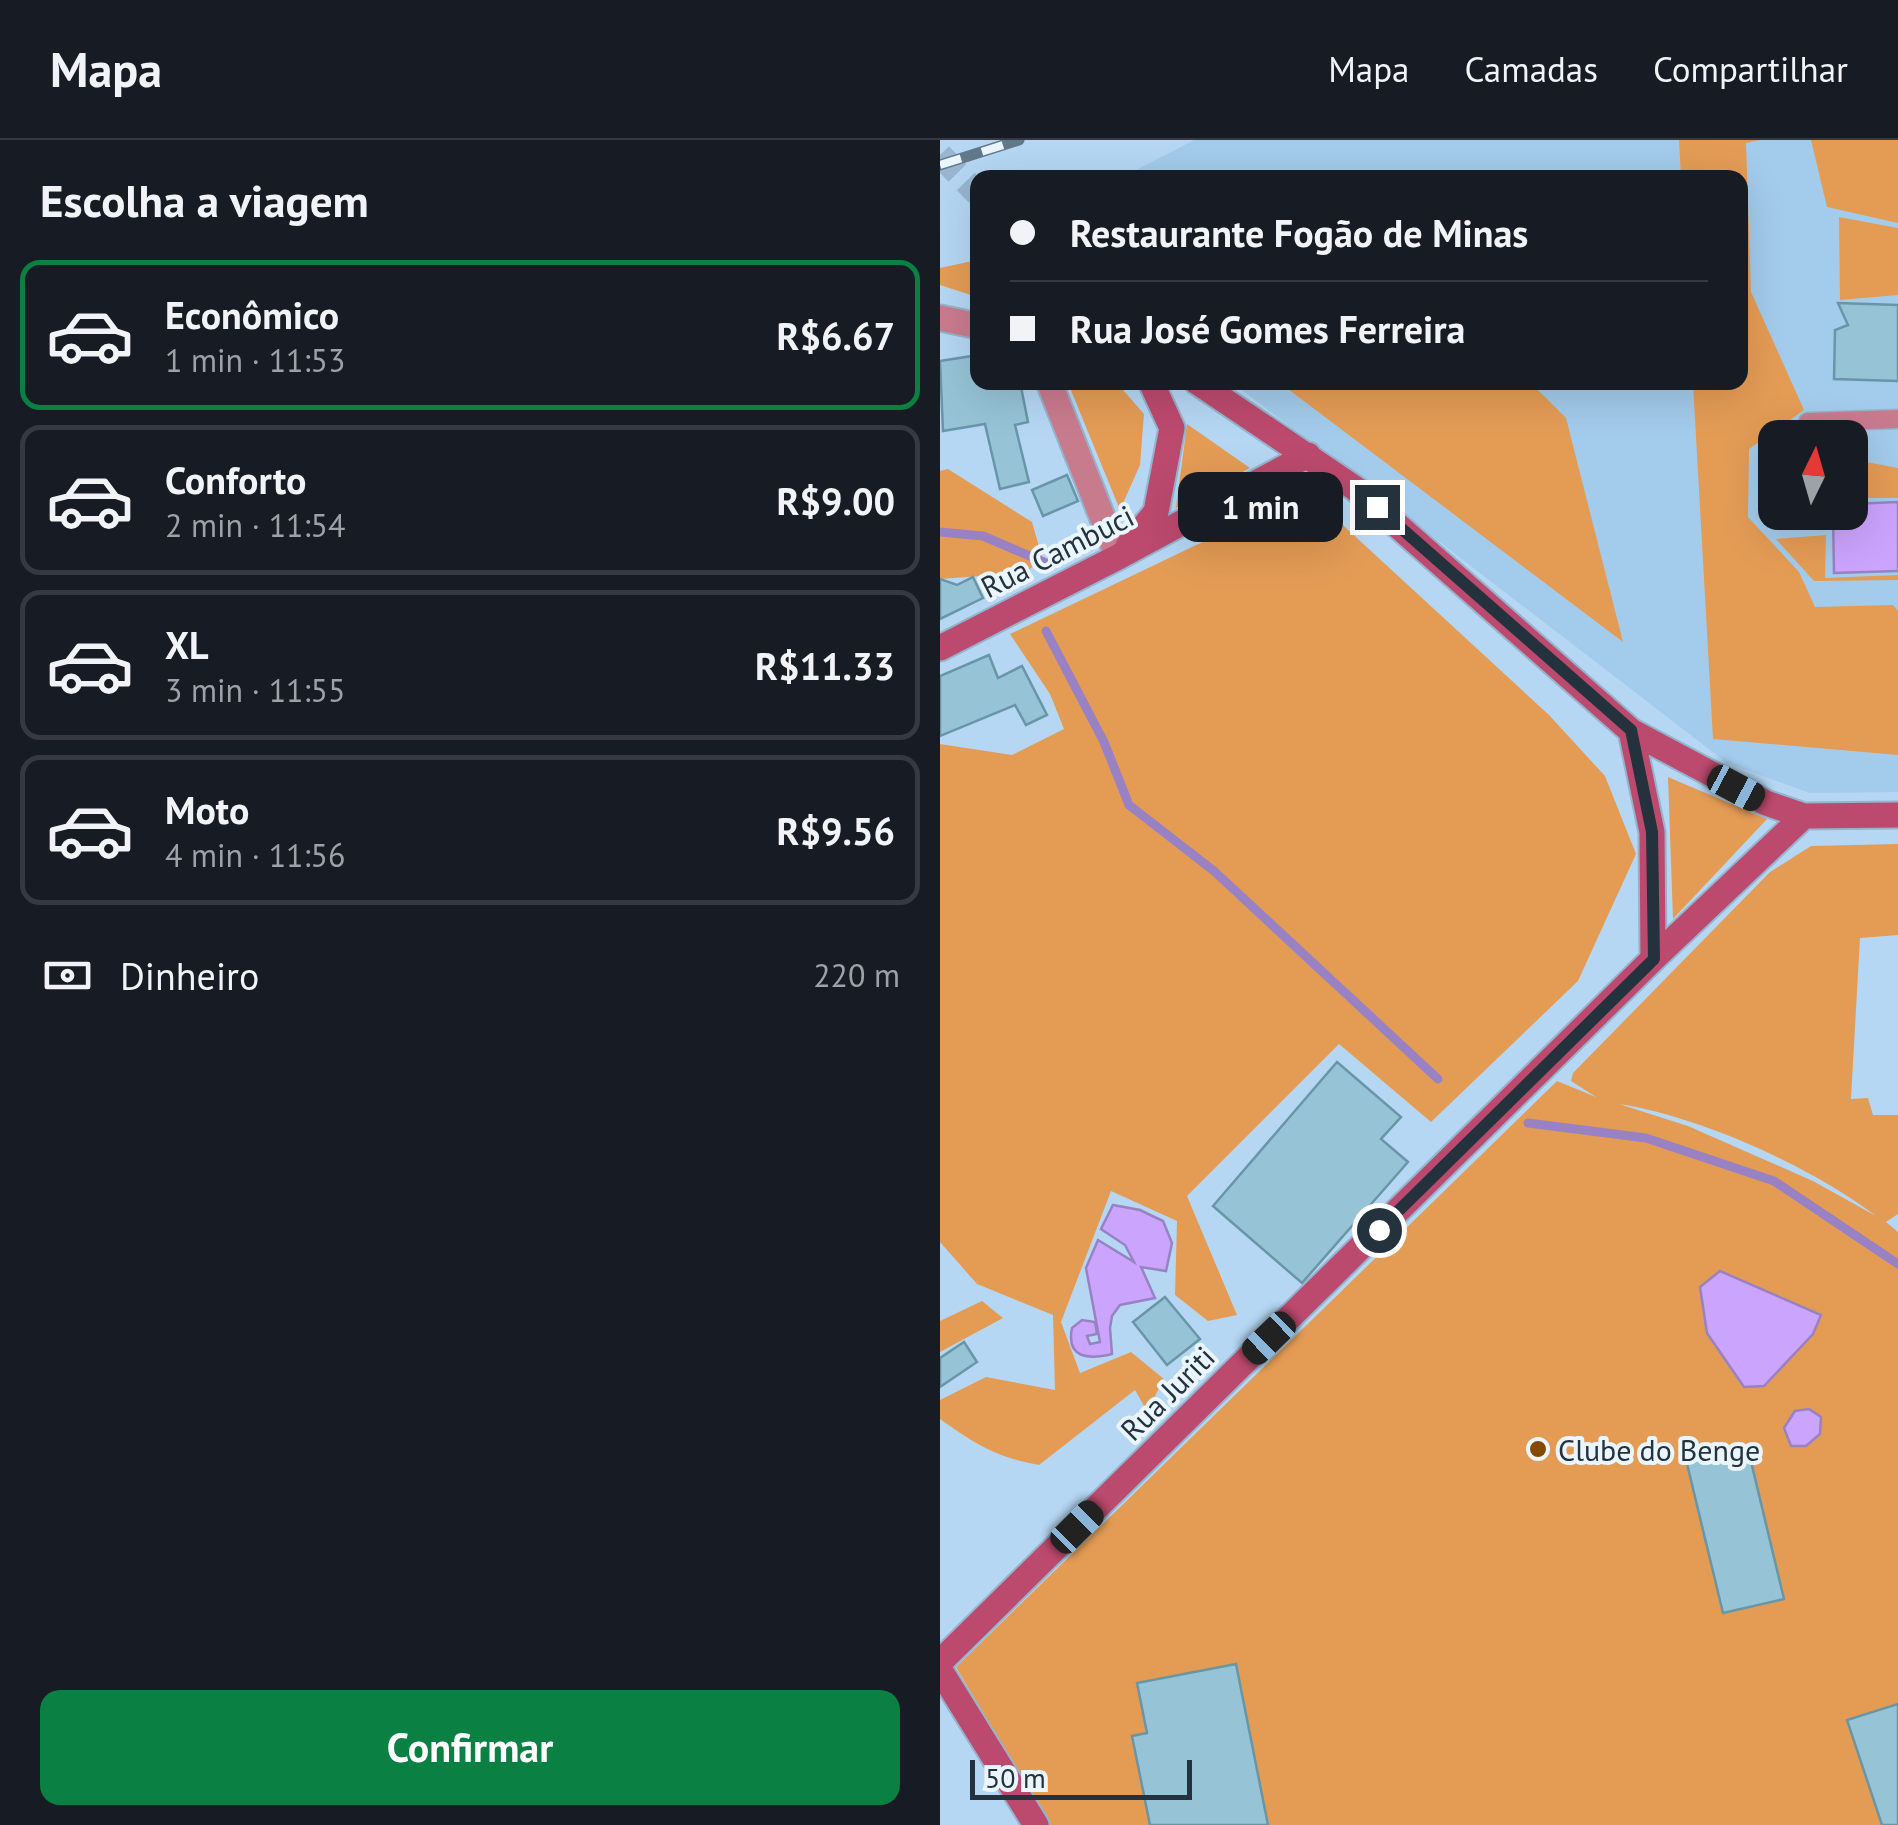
<!DOCTYPE html>
<html lang="pt">
<head>
<meta charset="utf-8">
<style>
	:root { --surface:#171b24; --page:#20242c; --text:#f1f3f6; --muted:#9ea1a6; --line:#363941; --accent:#0b8043 }
	body { margin:0; font-family:"PT Sans",sans-serif; background:var(--page); color:var(--text); height:100vh; display:flex; flex-direction:column; font-size:38px; white-space:nowrap }
	* { box-sizing:border-box; margin:0 }
	p { font-size:32px; color:var(--muted) }
	.icon { flex:none; width:55px; height:55px; fill:none; stroke:currentColor; stroke-width:2; stroke-linecap:round; stroke-linejoin:round }
	.map { position:relative; flex:1; overflow:hidden }
	.panel { display:flex; flex-direction:column; background:var(--surface); width:940px }
	.panel>* { flex:none }
	.guide { position:absolute; left:30px; top:30px; width:778px; height:220px; border-radius:20px; box-shadow:0 10px 40px #0002; display:grid; align-content:center; height:220px; padding:0 40px; background:var(--surface) }
	.needle { width:65px; rotate:5deg }
	.fabs { position:absolute; left:818px; top:280px; display:grid; gap:20px }
	.fabs a { display:grid; place-items:center; width:110px; height:110px; border-radius:20px; background:var(--surface); box-shadow:0 10px 40px #0002; font-size:50px }
	.scale { position:absolute; left:30px; bottom:25px; width:222px; box-sizing:border-box; padding-left:10px; border:5px solid #24323d; border-top:0; font-size:28px; line-height:35px; white-space:nowrap; color:#24323d; -webkit-text-stroke:8px #ebf5fe; paint-order:stroke }
	.end { position:absolute; width:45px; height:45px; margin:-22px; border:12px solid #24323d; background:#fff; box-shadow:0 0 0 5px #fff }
	.from { border-radius:50% }
	.bubble { position:absolute; height:70px; border-radius:20px; background:var(--surface); box-shadow:0 10px 40px #0002; font-size:32px; font-weight:700; line-height:70px; text-align:center }
	.car { position:absolute; width:30px; height:60px; margin:-30px -15px; border-radius:12px; box-shadow:0 0 8px 2px #0007; background:linear-gradient(#222 24%,#8ab4d8 0 40%,#222 0 76%,#8ab4d8 0 86%,#222 0) }
	.guide b { display:flex; align-items:center; gap:35px; height:95px; font-size:38px }
	.guide b+b { border-top:2px solid var(--line) }
	.guide i { width:25px; height:25px; background:var(--text) }
	ul { padding:0; list-style:none }
	li { display:flex; align-items:center; gap:30px; height:150px; margin:0 20px 15px; padding:0 20px; border:5px solid var(--line); border-radius:20px }
	li div { flex:1 }
	li b { display:block; font-size:38px }
	li em { font-style:normal; font-weight:700 }
	li.current { border-color:var(--accent) }
	li>.icon { width:90px; height:90px; stroke-width:1.5 }
	h2 { padding:0 40px; font-size:45px; line-height:120px }
	.pay { display:flex; align-items:center; gap:25px; height:110px; padding:0 40px; font-size:38px }
	.pay p { margin-inline-start:auto }
	.cta { display:flex; gap:20px; margin-top:auto; padding:20px 40px }
	.cta a { flex:1; height:115px; border-radius:20px; background:var(--accent); color:#fff; font-size:40px; font-weight:700; line-height:115px; text-align:center }
	header { display:flex; align-items:center; gap:60px; box-sizing:border-box; height:140px; padding:0 50px; background:var(--surface); border-bottom:2px solid var(--line) }
	header strong { font-size:48px }
	nav { display:flex; gap:55px; margin-inline-start:auto; font-size:35px }
	main { display:flex; flex:1; min-height:0 }
	.map>svg:first-child { display:block }
	.built { fill:#a3cbeb; fill-rule:evenodd }
	.green { fill:#e49c55; fill-rule:evenodd }
	.water { fill:#cba4fd; stroke:#9982c3; stroke-width:2.5 }
	.lines { fill:none; stroke-linecap:round; stroke-linejoin:round }
	.stream { stroke:#9982c3; stroke-width:9 }
	.building { fill:#96c4d6; stroke:#6996a6; stroke-width:2.5 }
	.secondary-tunnel { stroke:#98b6cf; stroke-width:25; stroke-dasharray:25 12; stroke-linecap:butt }
	.lane-casing { stroke:#95b3cc; stroke-width:21 }
	.street-casing { stroke:#95b3cc; stroke-width:29 }
	.secondary-casing { stroke:#95b3cc; stroke-width:29 }
	.lane { stroke:#c97b8e; stroke-width:18 }
	.street { stroke:#c97b8e; stroke-width:25 }
	.secondary { stroke:#bc4a6e; stroke-width:25 }
	.rail-casing { stroke:#62788b; stroke-width:11 }
	.rail { stroke:#ebf5fe; stroke-width:8; stroke-dasharray:22; stroke-linecap:butt }
	.route { stroke:#24323d; stroke-width:12 }
	.poi-dot { fill:#844b00; stroke:#ebf5fe; stroke-width:4 }
	.labels { text-anchor:middle; dominant-baseline:central; stroke-width:8; stroke-linejoin:round; paint-order:stroke }
	.street-label { font-size:30px; fill:#24323d; stroke:#ebf5fe }
	.poi-label { font-size:30px; fill:#24323d; stroke:#ebf5fe; text-anchor:start }
</style>
</head>
<body>
<header>
<strong>Mapa</strong>
<nav><a>Mapa</a><a>Camadas</a><a>Compartilhar</a></nav>
</header>
<main>
<section class="panel">
<h2>Escolha a viagem</h2>
<ul>
<li class="current"><svg class="icon" aria-label="car" viewBox="0 0 24 24"><path d="M5 17H2v-5l4-1 3-4h7l3 4 3 1v5h-3M9 17h6M6 11h13"/><circle cx="7" cy="17" r="2"/><circle cx="17" cy="17" r="2"/></svg><div><b>Econômico</b><p>1 min · 11:53</p></div><em>R$6.67</em></li>
<li><svg class="icon" aria-label="car" viewBox="0 0 24 24"><path d="M5 17H2v-5l4-1 3-4h7l3 4 3 1v5h-3M9 17h6M6 11h13"/><circle cx="7" cy="17" r="2"/><circle cx="17" cy="17" r="2"/></svg><div><b>Conforto</b><p>2 min · 11:54</p></div><em>R$9.00</em></li>
<li><svg class="icon" aria-label="car" viewBox="0 0 24 24"><path d="M5 17H2v-5l4-1 3-4h7l3 4 3 1v5h-3M9 17h6M6 11h13"/><circle cx="7" cy="17" r="2"/><circle cx="17" cy="17" r="2"/></svg><div><b>XL</b><p>3 min · 11:55</p></div><em>R$11.33</em></li>
<li><svg class="icon" aria-label="car" viewBox="0 0 24 24"><path d="M5 17H2v-5l4-1 3-4h7l3 4 3 1v5h-3M9 17h6M6 11h13"/><circle cx="7" cy="17" r="2"/><circle cx="17" cy="17" r="2"/></svg><div><b>Moto</b><p>4 min · 11:56</p></div><em>R$9.56</em></li>
</ul>
<div class="pay"><svg class="icon" aria-label="cash" viewBox="0 0 24 24"><path d="M3 7h18v10H3z"/><circle cx="12" cy="12" r="2"/></svg>Dinheiro<p>220 m</p></div>
<div class="cta"><a>Confirmar</a></div>
</section>
<div class="map">
<svg width="958" height="1685" viewBox="0 0 958 1685">
	<rect width="100%" height="100%" fill="#b5d7f4"/>
	<!-- built -->
	<path class="built" d="M254,0H958V652L870,653L787,623L293,243L800,242V38H181ZM835,298H910V372H835Z"/>
	<!-- green -->
	<path class="green" d="M739,0H820L806,3L811,152L864,270L809,309L808,377L859,432L875,467L953,465L958,471V615L773,599L753,243L800,242V38L741,37Z
		M871,0H958V83L887,67Z
		M736,32L735,38L458,35Z
		M899,77L958,88V155L900,160Z
		M37,120V157L0,145V128Z
		M128,243H177L204,274L200,325L180,370Z
		M340,243H591L626,278L683,502Z
		M247,284L310,328L236,368Z
		M910,319L958,328V358H910Z
		M8,329L92,382L102,417L76,443L54,435L0,439V331Z
		M367,352L609,575L665,636L696,714L638,841L491,982L399,904L247,1056L297,1175L268,1181L235,1155L237,1081L171,1051L121,1182L140,1233L191,1212L224,1239L207,1271L195,1250L99,1325C56,1317 35,1304 0,1279V1260L46,1237L115,1250L113,1175L37,1144L0,1102V604L72,615L124,589L110,554L70,494Z
		M886,395L885,438L958,435V440L874,441L836,399Z
		M728,637L827,679L733,779Z
		M958,704V795L920,798L911,959L928,958L933,975H958V1074L946,1082L958,1092V1685H110L16,1527L617,941L656,957L631,941L633,933L830,732L871,706ZM679,964C759,976 872,1027 936,1076L873,1041L748,986Z
		M42,1161L63,1178L0,1212V1181Z"/>
	<!-- water -->
	<path class="water" d="M958,362V431L894,433L893,373L910,372V364Z
		M173,1065L200,1070L223,1081L232,1103L226,1131L201,1127L215,1158L180,1165L172,1176L170,1188L172,1214C148,1220 126,1218 132,1188L142,1180L155,1182L157,1194L147,1196L150,1204L160,1202L146,1128L158,1100L194,1122L185,1105L161,1089Z
		M780,1131L881,1175L873,1194L824,1246L804,1247L767,1193L760,1147Z
		M869,1269L881,1277L880,1294L866,1306H851L844,1288L855,1271Z"/>
	<g class="lines">
		<!-- stream -->
		<path class="stream" d="M0,392L43,396L106,423
			M106,491L164,602L189,665L274,731L498,939
			M588,983L706,998L834,1041L958,1124"/>
	</g>
	<!-- building -->
	<path class="building" d="M898,163L958,165V241L894,239L895,190L908,185Z
		M38,215V242H80L88,282L75,285L89,342L60,349L45,284L3,291L0,221Z
		M127,335L138,361L103,376L92,350Z
		M33,437L43,458L0,479V439L17,445Z
		M49,515L58,538L82,526L107,575L86,585L75,565L0,596V536Z
		M397,922L461,977L441,999L468,1022L362,1143L273,1066Z
		M225,1157L260,1199L227,1225L193,1182Z
		M24,1202L37,1222L0,1247V1218Z
		M742,1303L808,1309L844,1459L783,1473Z
		M296,1524L328,1685H210L192,1596L207,1593L197,1543Z
		M958,1564V1685H942L907,1580Z"/>
	<g class="lines">
		<!-- secondary-tunnel -->
		<path class="secondary-tunnel" d="M0,15L38,54"/>
		<defs>
			<path id="lane" d="M868,282L958,279"/>
			<path id="street" d="M0,178L38,186
				M109,242L178,417"/>
			<path id="secondary" d="M257,242L416,349L691,591L826,663L864,676L958,675
				M188,406L216,372L232,288L211,242
				M0,508L178,417L368,315
				M691,591L712,692L713,819
				M0,1522L713,819L864,676
				M0,1530L96,1685"/>
		</defs>
		<!-- lane casing -->
		<use href="#lane" class="lane-casing"/>
		<!-- street casing -->
		<use href="#street" class="street-casing"/>
		<!-- secondary casing -->
		<use href="#secondary" class="secondary-casing"/>
		<!-- lane -->
		<use href="#lane" class="lane"/>
		<!-- street -->
		<use href="#street" class="street"/>
		<!-- secondary -->
		<use href="#secondary" class="secondary"/>
		<defs>
			<path id="rail" d="M0,25L79,0"/>
		</defs>
		<!-- rail casing -->
		<use href="#rail" class="rail-casing"/>
		<!-- rail -->
		<use href="#rail" class="rail"/>
	</g>
	<g class="lines">
		<!-- route -->
		<path class="route" d="M437,367L691,590L712,692L714,819L439,1090"/>
	</g>
	<!-- markers -->
	<circle class="poi-dot" cx="598" cy="1309" r="10"/>
	<g class="labels">
		<!-- street labels -->
		<g class="street-label">
			<text transform="translate(117 411) rotate(-27)">Rua Cambuci</text>
			<text transform="translate(227 1253) rotate(-45)">Rua Juriti</text>
		</g>
		<!-- poi labels -->
		<g class="poi-label">
			<text x="618" y="1309">Clube do Benge</text>
		</g>
	</g>
</svg>
<div class="fabs">
<a><svg class="needle" viewBox="-14 -14 28 28"><path d="M0-13l5 13h-10z" fill="#e53935"/><path d="M0 13l5-13h-10z" fill="#9ea1a6"/></svg></a>
</div>
<div class="scale">50 m</div>
<i class="end from" style="left:439px;top:1090px"></i>
<i class="end" style="left:437px;top:367px"></i>
<div class="bubble" style="left:238px;top:332px;width:165px">1 min</div>
<i class="car" style="left:796px;top:648px;rotate:118deg"></i>
<i class="car" style="left:329px;top:1198px;rotate:226deg"></i>
<i class="car" style="left:137px;top:1387px;rotate:45deg"></i>
<div class="guide">
<b><i class="from"></i>Restaurante Fogão de Minas</b>
<b><i></i>Rua José Gomes Ferreira</b>
</div>
</div>
</main>
</body>
</html>
